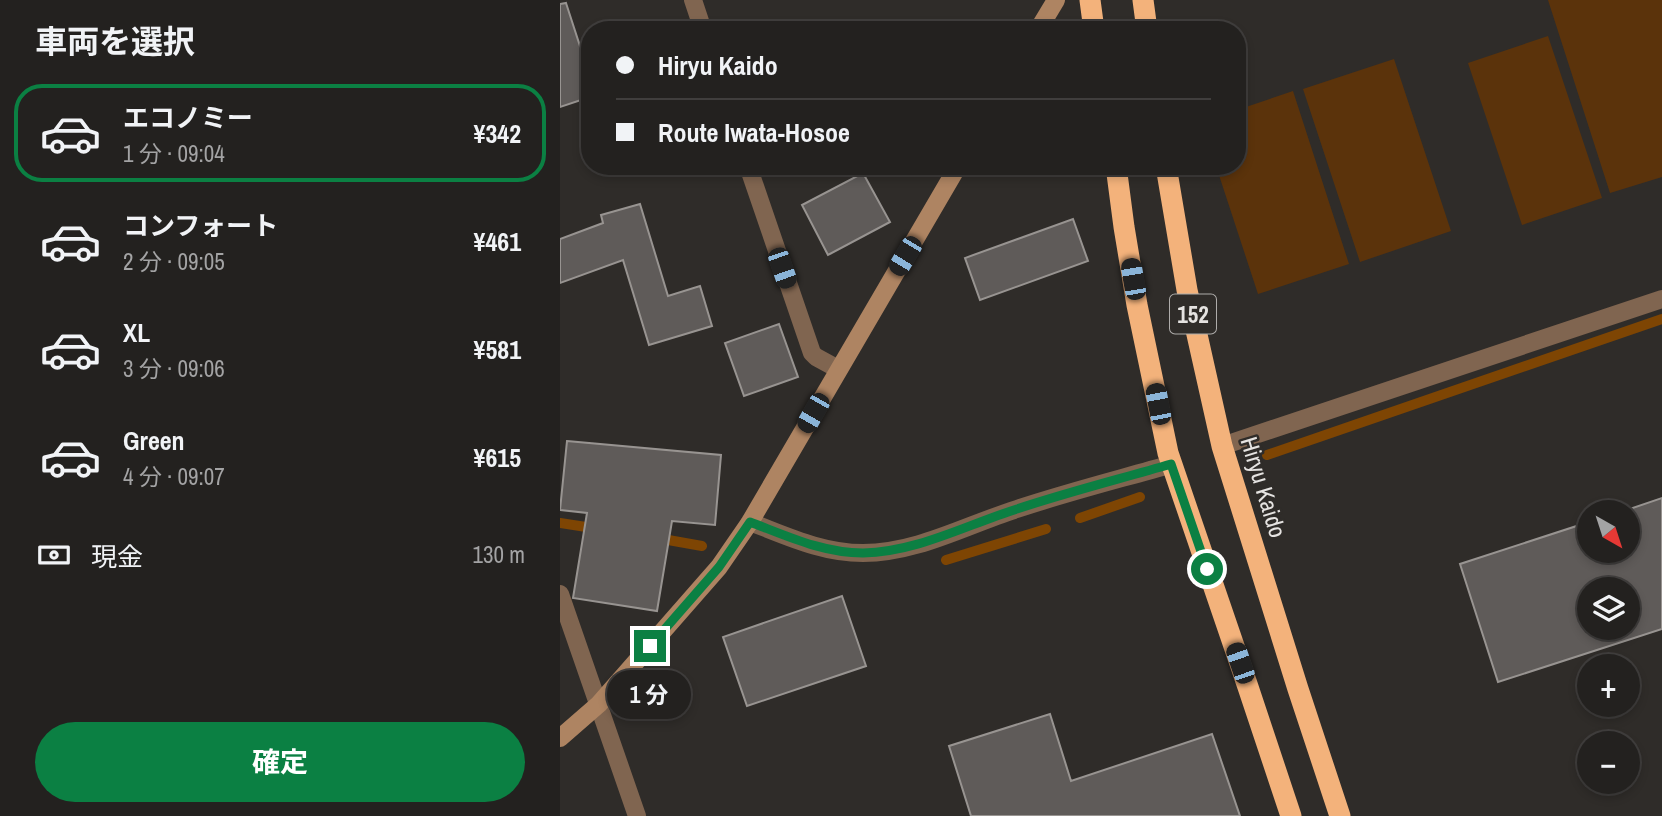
<!DOCTYPE html>
<html lang="ja">
<head>
<meta charset="utf-8">
<style>
	:root { --surface:#23211f; --page:#2b2928; --text:#f1f3f6; --muted:#a3a3a4; --line:#403e3d; --accent:#0b8043 }
	body { margin:0; font-family:"Archivo Narrow","Noto Sans JP",sans-serif; background:var(--page); color:var(--text); height:100vh; display:flex; flex-direction:column; font-size:26px; white-space:nowrap }
	* { box-sizing:border-box; margin:0 }
	p { font-size:23px; color:var(--muted) }
	.icon { flex:none; width:38px; height:38px; fill:none; stroke:currentColor; stroke-width:2; stroke-linecap:round; stroke-linejoin:round }
	.map { position:relative; flex:1; overflow:hidden }
	.drawer { display:flex; flex-direction:column; background:var(--surface); width:560px }
	.drawer>* { flex:none }
	.guide { position:absolute; left:21px; top:21px; width:665px; height:154px; border-radius:28px; box-shadow:0 4px 10px #0003,0 0 0 2px var(--line); display:grid; align-content:center; height:154px; padding:0 35px; background:var(--surface) }
	.needle { width:46px; rotate:141deg }
	.controls { position:absolute; left:1017px; top:500px; display:grid; gap:14px }
	.controls a { display:grid; place-items:center; width:63px; height:63px; border-radius:50%; background:var(--surface); box-shadow:0 4px 10px #0003,0 0 0 2px var(--line); font-size:35px }
	.end { position:absolute; width:32px; height:32px; margin:-16px; border:9px solid #0b8043; background:#fff; box-shadow:0 0 0 4px #fff }
	.from { border-radius:50% }
	.bubble { position:absolute; height:49px; border-radius:24px; background:var(--surface); box-shadow:0 4px 10px #0003,0 0 0 2px var(--line); font-size:23px; font-weight:700; line-height:49px; text-align:center }
	.car { position:absolute; width:21px; height:42px; margin:-21px -10px; border-radius:9px; box-shadow:0 0 5px 2px #0007; background:linear-gradient(#222 24%,#8ab4d8 0 40%,#222 0 76%,#8ab4d8 0 86%,#222 0) }
	.guide b { display:flex; align-items:center; gap:24px; height:66px; font-size:26px }
	.guide b+b { border-top:2px solid var(--line) }
	.guide i { width:18px; height:18px; background:var(--text) }
	ul { padding:0; list-style:none }
	li { display:flex; align-items:center; gap:21px; height:98px; margin:0 14px 10px; padding:0 21px; border:4px solid transparent; border-radius:28px }
	li div { flex:1 }
	li b { display:block; font-size:26px }
	li em { font-style:normal; font-weight:700 }
	li.current { border-color:var(--accent) }
	li>.icon { width:63px; height:63px; stroke-width:1.5 }
	h2 { padding:0 35px; font-size:32px; line-height:84px }
	.pay { display:flex; align-items:center; gap:18px; height:77px; padding:0 35px; font-size:26px }
	.pay p { margin-inline-start:auto }
	.primary-button { display:flex; gap:14px; margin-top:auto; padding:14px 35px }
	.primary-button a { flex:1; height:80px; border-radius:42px; background:var(--accent); color:#fff; font-size:28px; font-weight:700; line-height:80px; text-align:center }
	main { display:flex; flex:1; min-height:0 }
	.map>svg:first-child { display:block }
	.green { fill:#5b330b }
	.lines { fill:none; stroke-linecap:round; stroke-linejoin:round }
	.stream { stroke:#7e4503; stroke-width:10 }
	.building { fill:#5f5b59; stroke:#989491; stroke-width:2; fill-rule:evenodd }
	.street { stroke:#806550; stroke-width:18 }
	.secondary { stroke:#ae8462; stroke-width:18 }
	.highway { stroke:#f3b27b; stroke-width:21 }
	.route { stroke:#0b8043; stroke-width:9 }
	.labels { text-anchor:middle; dominant-baseline:central; stroke-width:5; stroke-linejoin:round; paint-order:stroke }
	.shield { fill:#2f2c29; stroke:#aeacaa; stroke-width:2 }
	.shield-label { font-size:23px; font-weight:bold; fill:#e5e3e1 }
	.street-label { font-size:24px; fill:#e5e3e1; stroke:#2f2c29 }
</style>
</head>
<body>
<main>
<section class="drawer">
<h2>車両を選択</h2>
<ul>
<li class="current"><svg class="icon" aria-label="car" viewBox="0 0 24 24"><path d="M5 17H2v-5l4-1 3-4h7l3 4 3 1v5h-3M9 17h6M6 11h13"/><circle cx="7" cy="17" r="2"/><circle cx="17" cy="17" r="2"/></svg><div><b>エコノミー</b><p>1 分 · 09:04</p></div><em>¥342</em></li>
<li><svg class="icon" aria-label="car" viewBox="0 0 24 24"><path d="M5 17H2v-5l4-1 3-4h7l3 4 3 1v5h-3M9 17h6M6 11h13"/><circle cx="7" cy="17" r="2"/><circle cx="17" cy="17" r="2"/></svg><div><b>コンフォート</b><p>2 分 · 09:05</p></div><em>¥461</em></li>
<li><svg class="icon" aria-label="car" viewBox="0 0 24 24"><path d="M5 17H2v-5l4-1 3-4h7l3 4 3 1v5h-3M9 17h6M6 11h13"/><circle cx="7" cy="17" r="2"/><circle cx="17" cy="17" r="2"/></svg><div><b>XL</b><p>3 分 · 09:06</p></div><em>¥581</em></li>
<li><svg class="icon" aria-label="car" viewBox="0 0 24 24"><path d="M5 17H2v-5l4-1 3-4h7l3 4 3 1v5h-3M9 17h6M6 11h13"/><circle cx="7" cy="17" r="2"/><circle cx="17" cy="17" r="2"/></svg><div><b>Green</b><p>4 分 · 09:07</p></div><em>¥615</em></li>
</ul>
<div class="pay"><svg class="icon" aria-label="cash" viewBox="0 0 24 24"><path d="M3 7h18v10H3z"/><circle cx="12" cy="12" r="2"/></svg>現金<p>130 m</p></div>
<div class="primary-button"><a>確定</a></div>
</section>
<div class="map">
<svg width="1102" height="816" viewBox="0 0 1102 816">
	<rect width="100%" height="100%" fill="#2f2c29"/>
	<!-- green -->
	<path class="green" d="M988,0H1102V177L1050,193Z
		M988,36L1042,198L962,225L908,63Z
		M834,59L891,231L800,262L743,89Z
		M733,91L789,264L698,294L656,166H677V110Z"/>
	<g class="lines">
		<!-- stream -->
		<path class="stream" d="M707,455L1102,319
			M520,518L580,497
			M0,523L39,529
			M97,538L142,546
			M386,560L486,529"/>
	</g>
	<!-- building -->
	<path class="building" d="M6,3L30,77V97L0,107V4Z
		M303,173L330,222L268,255L242,205Z
		M80,204L108,296L140,286L152,326L89,345L63,260L0,283V239L43,223L41,215Z
		M513,219L528,261L420,300L405,258Z
		M219,324L238,377L184,396L165,343Z
		M7,441L161,455L155,525L112,521L97,611L13,598L27,513L0,510Z
		M1102,498V629L938,682L900,564L1029,522V551H1068V513H1058ZM1029,590H1068V628H1029Z
		M282,596L306,666L187,706L163,637Z
		M490,714L511,781L652,734L680,816H411L389,746Z"/>
	<g class="lines">
		<!-- street -->
		<path class="street" d="M133,0L143,30
			M188,166L252,353L256,357L278,369
			M662,446L1102,299
			M190,522C227,536 262,553 303,553C357,553 406,525 457,509C508,492 560,479 612,464
			M0,594L77,816"/>
		<!-- secondary -->
		<path class="secondary" d="M478,30L496,0
			M0,738L39,704L159,567L190,522L398,166"/>
		<!-- highway -->
		<path class="highway" d="M530,0L534,30
			M583,0L587,30
			M556,166L564,227L577,305L608,453L688,687L731,816
			M606,166L627,290L662,446L738,689L780,816"/>
	</g>
	<g class="lines">
		<!-- route -->
		<path class="route" d="M90,646L159,567L190,522C227,536 263,553 303,553C357,552 406,525 457,509C508,492 560,479 611,464L647,569"/>
	</g>
	<g class="labels">
		<!-- shield labels -->
		<rect class="shield" x="610" y="294.5" width="46" height="39" rx="5"/>
		<g class="shield-label">
			<text x="633" y="314">152</text>
		</g>
		<!-- street labels -->
		<g class="street-label">
			<text transform="translate(704 487) rotate(73)">Hiryu Kaido</text>
		</g>
	</g>
</svg>
<div class="controls">
<a><svg class="needle" viewBox="-14 -14 28 28"><path d="M0-13l5 13h-10z" fill="#e53935"/><path d="M0 13l5-13h-10z" fill="#a3a3a4"/></svg></a>
<a><svg class="icon" aria-label="layers" viewBox="0 0 24 24"><path d="M12 4l9 5-9 5-9-5zM3 14l9 5 9-5"/></svg></a>
<a>+</a>
<a>−</a>
</div>
<i class="end from" style="left:647px;top:569px"></i>
<i class="end" style="left:90px;top:646px"></i>
<div class="bubble" style="left:47px;top:670px;width:84px">1 分</div>
<i class="car" style="left:345px;top:256px;rotate:211deg"></i>
<i class="car" style="left:222px;top:268px;rotate:161deg"></i>
<i class="car" style="left:573px;top:279px;rotate:350deg"></i>
<i class="car" style="left:598px;top:404px;rotate:349deg"></i>
<i class="car" style="left:253px;top:413px;rotate:210deg"></i>
<i class="car" style="left:680px;top:663px;rotate:341deg"></i>
<div class="guide">
<b><i class="from"></i>Hiryu Kaido</b>
<b><i></i>Route Iwata-Hosoe</b>
</div>
</div>
</main>
</body>
</html>
